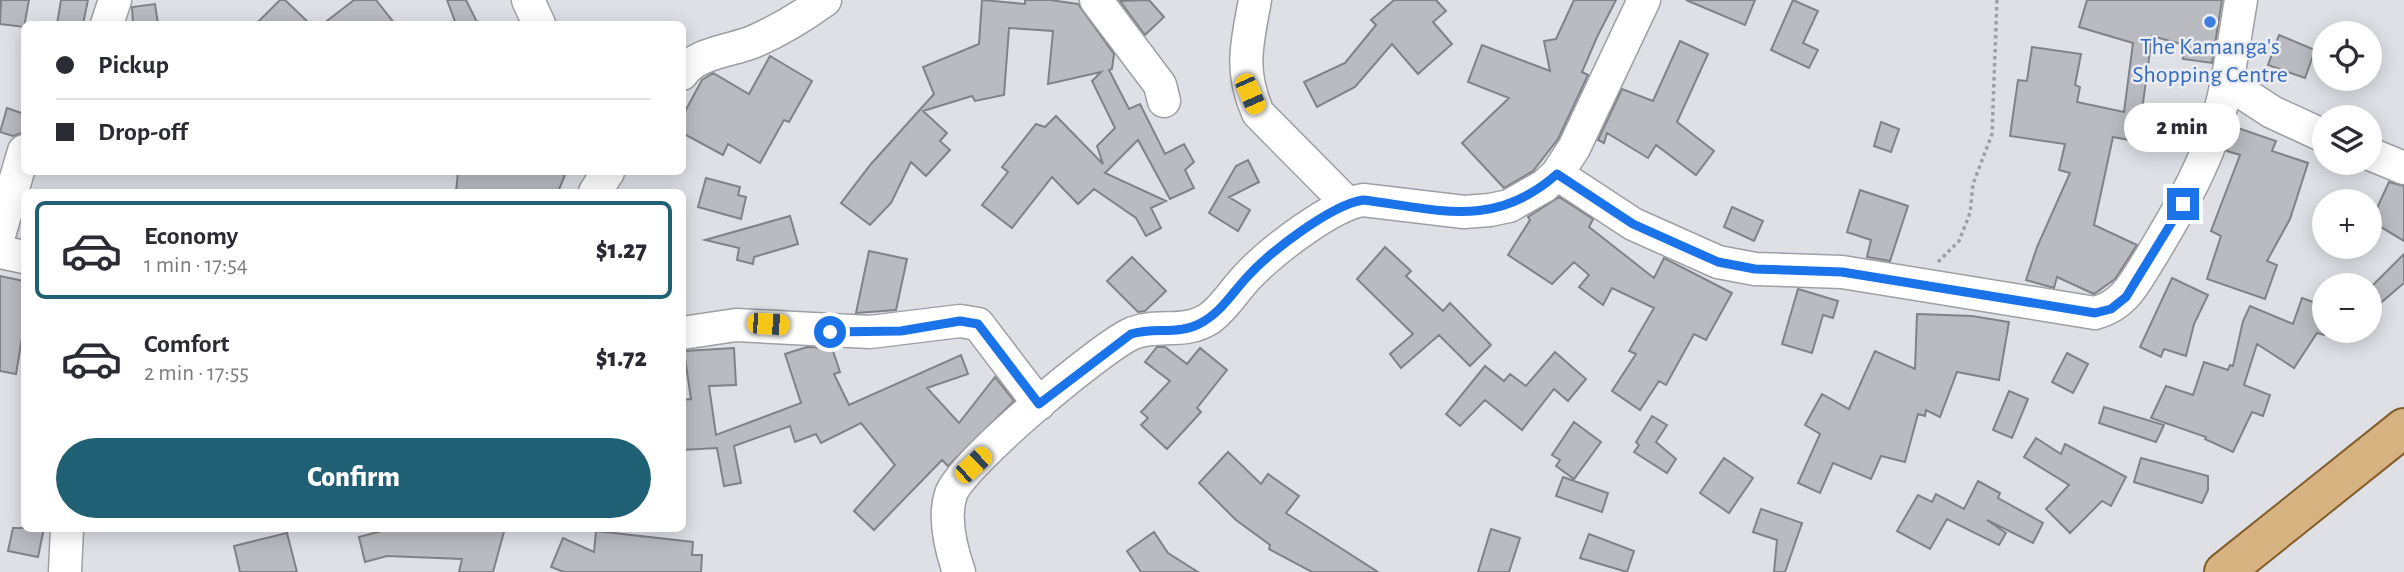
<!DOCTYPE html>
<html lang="en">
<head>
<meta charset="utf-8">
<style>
	:root { --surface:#fff; --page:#f2f2f3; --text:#2b2b33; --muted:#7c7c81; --line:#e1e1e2; --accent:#206075 }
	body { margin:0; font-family:"Alegreya Sans",sans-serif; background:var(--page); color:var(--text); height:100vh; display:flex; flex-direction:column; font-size:26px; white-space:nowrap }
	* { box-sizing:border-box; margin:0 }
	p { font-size:23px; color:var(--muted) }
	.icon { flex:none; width:38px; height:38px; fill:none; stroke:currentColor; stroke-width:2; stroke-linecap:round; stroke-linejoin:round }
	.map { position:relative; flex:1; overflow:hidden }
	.drawer { position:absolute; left:21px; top:189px; width:665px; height:343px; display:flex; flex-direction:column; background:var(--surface); border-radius:10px; box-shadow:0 4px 18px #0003 }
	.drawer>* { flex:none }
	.hud { position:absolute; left:21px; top:21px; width:665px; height:154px; border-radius:10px; box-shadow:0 4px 18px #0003; display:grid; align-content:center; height:154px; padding:0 35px; background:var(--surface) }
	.buttons { position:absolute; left:2312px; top:21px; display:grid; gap:14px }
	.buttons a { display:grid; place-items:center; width:70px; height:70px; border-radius:50%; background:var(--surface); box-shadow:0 4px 18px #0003; font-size:35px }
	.end { position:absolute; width:32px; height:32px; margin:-16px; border:9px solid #1a73e8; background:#fff; box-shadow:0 0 0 4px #fff }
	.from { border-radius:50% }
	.bubble { position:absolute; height:49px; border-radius:24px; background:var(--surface); box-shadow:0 4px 18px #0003; font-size:23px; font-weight:800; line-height:49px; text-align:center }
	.car { position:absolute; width:21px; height:42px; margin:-21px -10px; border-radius:9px; box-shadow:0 0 5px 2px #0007; background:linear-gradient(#f5c518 24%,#345 0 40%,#f5c518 0 76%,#345 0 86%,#f5c518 0) }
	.hud b { display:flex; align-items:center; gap:24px; height:66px; font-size:26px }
	.hud b+b { border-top:2px solid var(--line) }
	.hud i { width:18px; height:18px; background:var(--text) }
	ul { padding:12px 0 0; list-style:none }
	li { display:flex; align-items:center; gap:21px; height:98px; margin:0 14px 10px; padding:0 21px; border:4px solid transparent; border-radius:10px }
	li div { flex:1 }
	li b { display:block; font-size:26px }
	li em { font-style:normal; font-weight:800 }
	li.active { border-color:var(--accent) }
	li>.icon { width:63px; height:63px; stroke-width:1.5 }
	.action { display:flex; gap:14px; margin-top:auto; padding:14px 35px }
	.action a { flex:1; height:80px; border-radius:42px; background:var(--accent); color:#fff; font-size:28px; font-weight:800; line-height:80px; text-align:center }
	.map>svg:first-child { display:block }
	.building { fill:#b9bbc0; stroke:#818288; stroke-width:2 }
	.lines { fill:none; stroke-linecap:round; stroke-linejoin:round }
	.minor-casing { stroke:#9d9fa5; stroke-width:35 }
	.major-casing { stroke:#845e2a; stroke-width:42 }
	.path { stroke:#9d9fa3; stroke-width:3.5; stroke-dasharray:3.5 3.5; stroke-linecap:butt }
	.minor { stroke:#fff; stroke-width:32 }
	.major { stroke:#d7b382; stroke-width:38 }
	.route { stroke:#1a73e8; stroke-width:9 }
	.shop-dot { fill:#3f7fe0; stroke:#ebedf3; stroke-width:2.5 }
	.labels { text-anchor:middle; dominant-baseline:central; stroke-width:5; stroke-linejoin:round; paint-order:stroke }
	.shop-label { font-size:24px; fill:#366cbe; stroke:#ebedf3 }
</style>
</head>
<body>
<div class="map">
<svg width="2404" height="572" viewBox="0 0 2404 572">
	<rect width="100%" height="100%" fill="#dee0e6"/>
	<!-- building -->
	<path class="building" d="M1,0H29L24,27L0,24Z
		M61,0H88L83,24H57Z
		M280,0H285L310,24H256Z
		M354,0H376L395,24H323Z
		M447,0H466L478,24H456Z
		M982,0L1025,4V0H1050L1078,4L1114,54L1112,69L1109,70L1129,109L1140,104L1165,154L1184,144L1194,162L1185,170L1194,188L1170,199L1138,140L1105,173L1166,201L1151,208L1161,228L1146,236L1136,218L1094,189L1078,204L1052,177L1012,228L982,205L1008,172L1002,167L1036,124L1045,127L1056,116L1103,164L1097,146L1115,128L1092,81L1101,72L1048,84L1053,31L1009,28L1004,95L975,101L972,96L923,111L947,133L940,141L950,150L926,176L911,162L891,203L870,225L841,203L871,164L934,94L923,67L979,44Z
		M1149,0L1164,17L1145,35L1120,1Z
		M1394,0H1436L1446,11L1433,22L1452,44L1418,74L1392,44L1355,87L1317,107L1304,82L1345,63L1376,25L1371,20Z
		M1574,0H1616L1597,37L1582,72L1588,75L1558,139L1533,171L1504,188L1462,143L1509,98L1468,82L1482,45L1550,71L1544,41L1556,39Z
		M1686,0H1755L1745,25Z
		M1793,0L1818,11L1803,43L1818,50L1809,68L1771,50Z
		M2087,0H2222L2212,63L2183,59L2185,45L2152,36L2140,125L2187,134L2193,114L2200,116L2187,151L2113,137L2094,225L2137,245L2115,279L2094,294L2057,277L2054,288L2026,280L2037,247L2070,173L2059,170L2065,144L2010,136L2018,80L2027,81L2032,47L2081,54L2075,85L2080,87L2077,102L2124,112L2133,43L2079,27Z
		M155,4L158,24H133L132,7Z
		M2279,35L2315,50L2305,78L2268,65Z
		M1680,41L1708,54L1677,122L1714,151L1696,175L1656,145L1648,158L1607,133L1604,143L1598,140L1622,89L1653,101Z
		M770,56L812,81L789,122L784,120L760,163L728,144L723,155L682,133V117L702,80L713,73L749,94Z
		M7,108L24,114L22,133L13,136L0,132Z
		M1881,122L1899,129L1891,152L1874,146Z
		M2235,127L2276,141L2272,151L2308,163L2290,219L2267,261L2277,265L2265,299L2207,279L2221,236L2211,231L2240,155L2227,151Z
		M1248,160L1259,182L1229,197L1250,210L1238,231L1209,213L1236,166Z
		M458,172H555L565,175L558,192H456Z
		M706,178L740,187L738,195L746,197L741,219L698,207Z
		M2389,182L2404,186V241L2371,221Z
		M1860,190L1908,206L1890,261L1867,257L1871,240L1847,232Z
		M1559,197L1593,219L1589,227L1654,278L1664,258L1732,293L1706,340L1694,334L1666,385L1659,381L1640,410L1612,391L1636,354L1629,351L1654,308L1612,288L1603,305L1579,287L1589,275L1574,262L1552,284L1508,255L1530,220L1528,217Z
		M1732,207L1763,221L1754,241L1724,227Z
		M790,216L798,244L754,257L753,264L737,260L739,248L705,240Z
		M1385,247L1411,271L1406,276L1443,311L1450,303L1491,345L1470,366L1439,335L1401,368L1390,354L1413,334L1357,279Z
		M869,251L907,259L896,310L856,313Z
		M2404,254V283L2370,312V288Z
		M1132,257L1166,291L1145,311L1138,312L1107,281Z
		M0,276L24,281V339L22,338L16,374L0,371Z
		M2172,278L2208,295L2194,324L2186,356L2164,349L2161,357L2140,347Z
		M1798,289L1838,301L1833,318L1823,315L1812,353L1782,344Z
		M2302,298L2324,306V335L2317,333L2294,368L2257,344L2244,385L2270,395L2263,416L2252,412L2233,452L2205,439L2206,437L2151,418L2166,386L2193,395L2204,362L2228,370L2230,365L2233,366L2243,321L2250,306L2293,324Z
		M1917,314L1972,316L2009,322L1999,380L1957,372L1940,417L1926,410L1925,416L1918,414L1905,462L1881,456L1871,479L1833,463L1820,493L1798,483L1820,434L1805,425L1822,394L1849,409L1875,351L1915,369Z
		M807,347L832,348L840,372L834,374L849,405L961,355L968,374L927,388L959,423L995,377L1014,401L948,466L942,460L874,530L854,511L895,465L861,423L821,443L816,434L795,442L790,426L734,446L741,483L724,486L717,448L682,450V400L691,399L684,351L734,348L736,385L709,386L716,435L801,403L785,354Z
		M1157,347H1165L1187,364L1200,348L1227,370L1197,408L1201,412L1167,449L1141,425L1148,418L1141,412L1170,381L1145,362Z
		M1555,352L1586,379L1568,401L1554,389L1522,430L1485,400L1460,426L1446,414L1485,366L1504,381L1510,374L1526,386Z
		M2067,353L2088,364L2073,393L2052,382Z
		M2009,391L2028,399L2012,438L1993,430Z
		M2104,407L2164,425L2156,442L2099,423Z
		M1652,416L1667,425L1656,442L1676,459L1667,473L1634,452L1639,445L1636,442Z
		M1574,422L1601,442L1574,479L1556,466L1560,460L1552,455Z
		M2036,438L2061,454L2065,444L2126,477L2111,506L2102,501L2070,533L2046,509L2069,485L2024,457Z
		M1228,452L1261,484L1268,474L1299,496L1286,513L1378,572H1312L1269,549L1270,545L1236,520L1199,483Z
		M1724,458L1753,478L1729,513L1700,493Z
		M2141,458L2208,476V490L2202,503L2134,482Z
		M1563,477L1608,493L1602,512L1556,496Z
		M1978,481L2000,493L1998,498L2043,523L2033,543L1987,520L2006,533L1999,545L1947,519L1930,549L1897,531L1918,495L1932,502L1936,494L1964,509Z
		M1761,509L1802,523L1785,572H1774L1777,540L1753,532Z
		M13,528H44L38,557L8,551Z
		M393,528H505L493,572H459L462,559L387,556L365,562L359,537Z
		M1491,529L1520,538L1509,572H1478Z
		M596,531L693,542L692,555H702L701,572H564L551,567L563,538L594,552Z
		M1154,532L1168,553L1198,572H1141L1127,551Z
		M287,533L297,572H240L234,546Z
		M1589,534L1634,551L1627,572L1580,558Z"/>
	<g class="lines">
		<defs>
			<path id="minor" d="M528,0L539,24
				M1096,0L1160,85L1164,101
				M1255,0C1247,44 1239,70 1258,113L1347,203
				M107,24L115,0
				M682,74C696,52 733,51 755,41C780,30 803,16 825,0
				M2226,82L2272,112L2324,136
				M2370,154L2404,168
				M1557,174L1633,224L1718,262L1755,269L1842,272L2095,313C2126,305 2136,280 2152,255C2174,218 2196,182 2211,141C2227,96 2233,47 2241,0
				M595,192L608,172
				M0,232L24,151
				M0,252L24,257
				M682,333L736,325L870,332L960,321L978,324L1039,404
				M65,572L67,528
				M959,572C951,549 943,518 951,494C961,464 1102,346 1133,333C1159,323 1185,335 1210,318C1226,306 1235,289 1249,275C1272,251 1331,205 1363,200L1464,212L1490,210L1509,206L1544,186L1557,174L1574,148L1644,0"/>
			<path id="major" d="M2224,572L2404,428"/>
		</defs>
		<!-- minor casing -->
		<use href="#minor" class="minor-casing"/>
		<!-- major casing -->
		<use href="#major" class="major-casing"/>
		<!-- path -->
		<path class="path" d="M1938,262L1959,241L1970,213L1973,184L1992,134L1997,0"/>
		<!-- minor -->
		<use href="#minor" class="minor"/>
		<!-- major -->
		<use href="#major" class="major"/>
	</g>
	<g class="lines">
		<!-- route -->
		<path class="route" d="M830,332L901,331L960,321L978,324L1039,404L1131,334C1154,327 1178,335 1199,324C1221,313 1232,293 1248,276C1271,251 1331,205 1363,200C1438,209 1494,230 1557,174L1633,224L1718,262L1755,269L1842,272L2095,313L2111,309L2126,297L2183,204"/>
	</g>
	<!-- markers -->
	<circle class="shop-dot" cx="2210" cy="22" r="7"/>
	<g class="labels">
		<!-- shop labels -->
		<g class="shop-label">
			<text x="2210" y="47">The Kamanga's<tspan x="2210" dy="28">Shopping Centre</tspan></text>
		</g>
	</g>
</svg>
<div class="buttons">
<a><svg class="icon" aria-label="locate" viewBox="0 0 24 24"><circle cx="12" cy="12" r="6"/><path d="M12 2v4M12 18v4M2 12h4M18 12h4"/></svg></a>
<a><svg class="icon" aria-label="layers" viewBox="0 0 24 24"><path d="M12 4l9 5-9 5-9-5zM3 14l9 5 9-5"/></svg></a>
<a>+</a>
<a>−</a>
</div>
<i class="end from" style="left:830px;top:332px"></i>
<i class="end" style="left:2183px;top:204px"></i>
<div class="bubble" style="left:2124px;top:103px;width:116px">2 min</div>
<i class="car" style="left:1250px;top:94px;rotate:156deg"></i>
<i class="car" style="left:768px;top:324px;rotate:94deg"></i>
<i class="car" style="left:973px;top:465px;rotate:47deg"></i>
<div class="hud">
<b><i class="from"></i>Pickup</b>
<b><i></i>Drop-off</b>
</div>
<section class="drawer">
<ul>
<li class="active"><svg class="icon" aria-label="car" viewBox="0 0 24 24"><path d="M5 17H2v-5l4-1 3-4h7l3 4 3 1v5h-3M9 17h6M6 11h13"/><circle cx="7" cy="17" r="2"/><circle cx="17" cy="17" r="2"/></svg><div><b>Economy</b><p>1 min · 17:54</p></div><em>$1.27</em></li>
<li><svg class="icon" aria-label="car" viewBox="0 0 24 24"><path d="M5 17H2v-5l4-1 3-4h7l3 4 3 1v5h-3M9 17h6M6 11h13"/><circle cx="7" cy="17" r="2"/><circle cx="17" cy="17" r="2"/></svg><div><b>Comfort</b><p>2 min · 17:55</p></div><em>$1.72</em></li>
</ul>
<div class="action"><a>Confirm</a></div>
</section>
</div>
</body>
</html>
